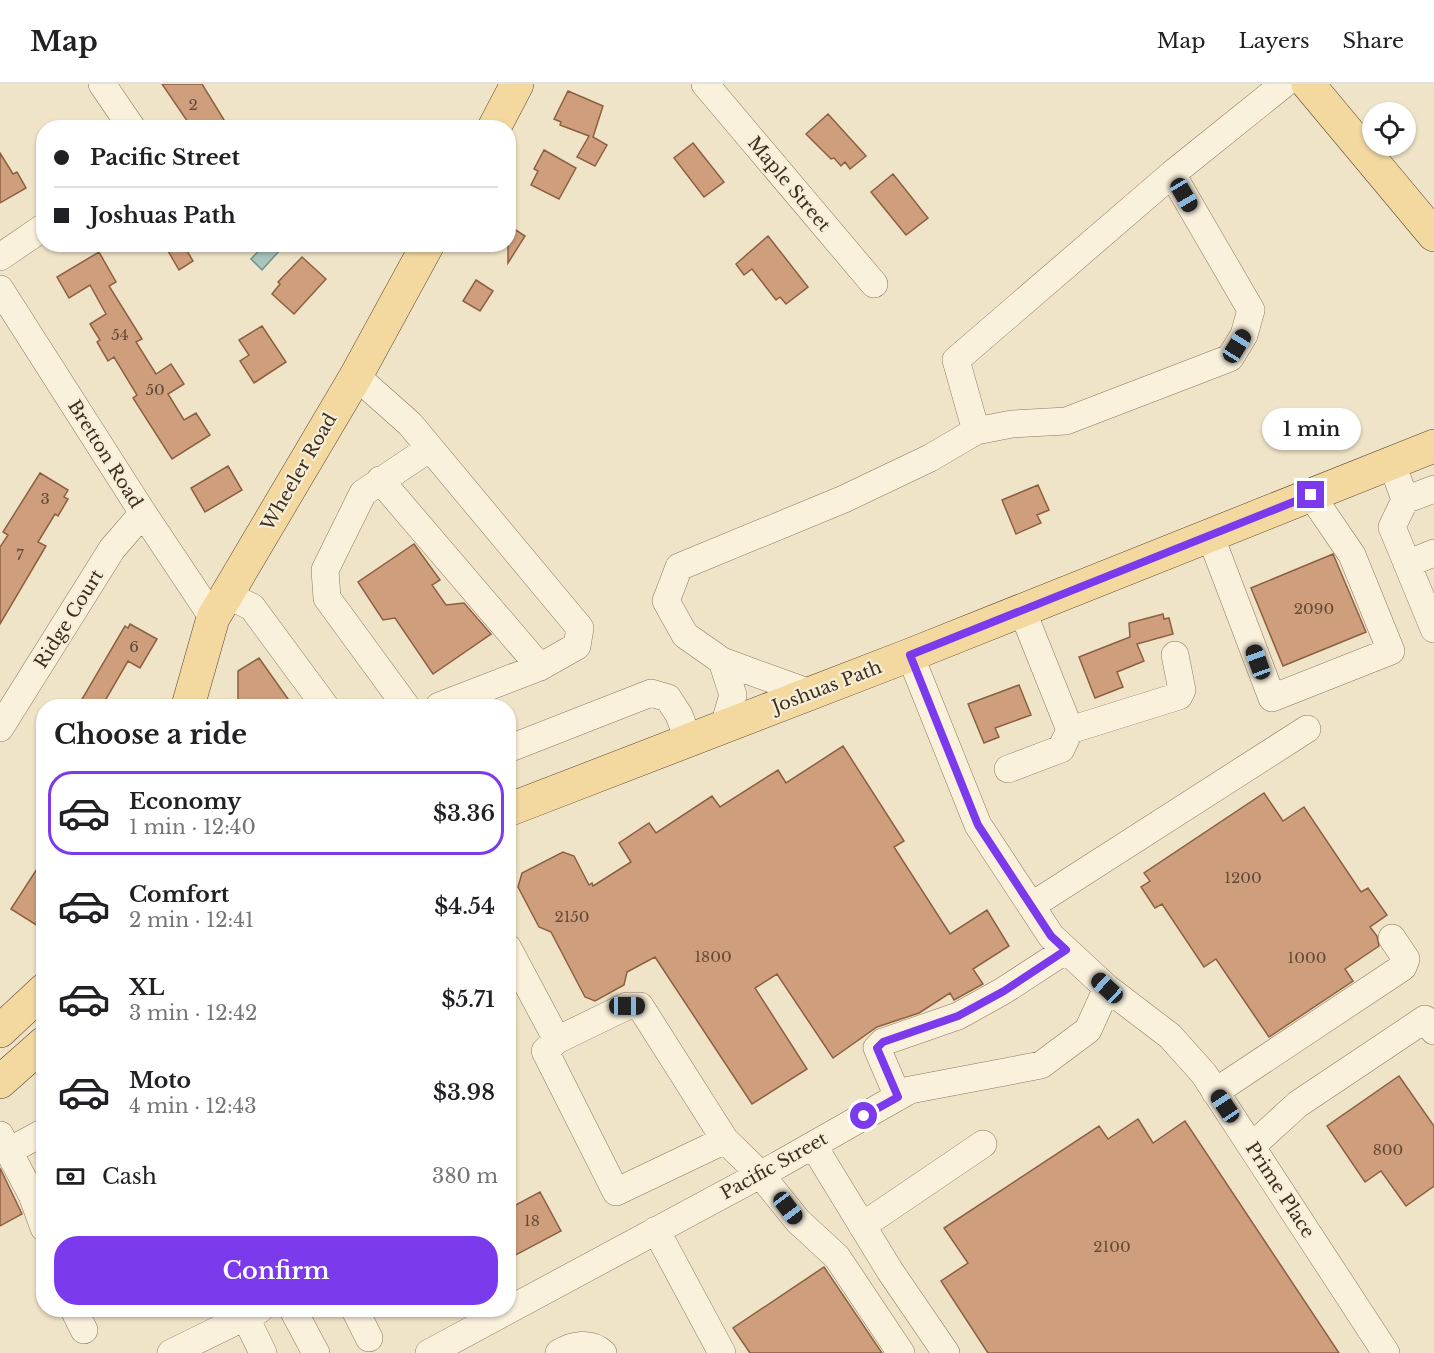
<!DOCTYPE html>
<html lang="en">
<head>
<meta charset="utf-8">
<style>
	:root { --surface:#fff; --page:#f6f6f6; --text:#202124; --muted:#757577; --line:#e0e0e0; --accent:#7c3aed }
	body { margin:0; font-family:"Libre Baskerville",serif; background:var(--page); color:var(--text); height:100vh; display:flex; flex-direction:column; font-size:22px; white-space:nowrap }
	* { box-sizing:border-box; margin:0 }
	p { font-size:20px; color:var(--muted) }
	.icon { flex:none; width:33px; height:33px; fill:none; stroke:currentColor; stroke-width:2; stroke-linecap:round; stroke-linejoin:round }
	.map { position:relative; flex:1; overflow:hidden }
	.sheet { position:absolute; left:36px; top:615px; width:480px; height:618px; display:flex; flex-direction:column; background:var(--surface); border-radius:24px; box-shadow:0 2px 4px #0004 }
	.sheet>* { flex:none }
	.top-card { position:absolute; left:36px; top:36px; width:480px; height:132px; border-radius:24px; box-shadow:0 2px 4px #0004; display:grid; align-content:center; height:132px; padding:0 18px; background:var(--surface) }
	.buttons { position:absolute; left:1362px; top:18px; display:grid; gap:12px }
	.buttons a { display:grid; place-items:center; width:54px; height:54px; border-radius:50%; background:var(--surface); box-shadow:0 2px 4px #0004; font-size:30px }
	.end { position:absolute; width:27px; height:27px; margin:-14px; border:8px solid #7c3aed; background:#fff; box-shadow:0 0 0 3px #fff }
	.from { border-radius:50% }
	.bubble { position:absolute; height:42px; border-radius:21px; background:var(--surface); box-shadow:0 2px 4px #0004; font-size:20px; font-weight:600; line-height:42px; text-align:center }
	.car { position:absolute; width:18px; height:36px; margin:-18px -9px; border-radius:8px; box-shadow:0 0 4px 2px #0007; background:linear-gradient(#222 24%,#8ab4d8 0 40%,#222 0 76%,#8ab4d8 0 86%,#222 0) }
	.top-card b { display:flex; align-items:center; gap:21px; height:57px; font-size:22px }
	.top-card b+b { border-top:2px solid var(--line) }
	.top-card i { width:15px; height:15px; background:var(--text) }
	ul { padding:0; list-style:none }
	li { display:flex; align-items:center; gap:18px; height:84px; margin:0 12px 9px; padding:0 6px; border:3px solid transparent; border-radius:24px }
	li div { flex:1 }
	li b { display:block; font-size:22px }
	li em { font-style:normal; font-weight:600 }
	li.active { border-color:var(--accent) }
	li>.icon { width:54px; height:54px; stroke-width:1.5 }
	h2 { padding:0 18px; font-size:27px; line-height:72px }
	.pay { display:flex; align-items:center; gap:15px; height:66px; padding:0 18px; font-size:22px }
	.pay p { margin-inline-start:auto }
	.cta { display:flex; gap:12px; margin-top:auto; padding:12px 18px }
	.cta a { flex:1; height:69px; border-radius:24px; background:var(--accent); color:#fff; font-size:24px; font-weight:600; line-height:69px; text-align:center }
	header { display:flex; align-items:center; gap:36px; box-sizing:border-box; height:84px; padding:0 30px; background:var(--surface); border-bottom:2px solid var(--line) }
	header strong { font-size:28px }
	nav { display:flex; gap:33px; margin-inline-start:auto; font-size:21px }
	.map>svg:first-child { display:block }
	.water { fill:#a9c4bc; stroke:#6f938a; stroke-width:1.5 }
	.building { fill:#cf9f7d; stroke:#8d5f41; stroke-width:1.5 }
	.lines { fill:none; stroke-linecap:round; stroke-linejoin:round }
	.minor-casing { stroke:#8d765c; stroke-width:28 }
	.major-casing { stroke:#5b4430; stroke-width:34 }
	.minor { stroke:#faf1dc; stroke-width:27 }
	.major { stroke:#f3d9a0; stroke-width:33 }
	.route { stroke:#7c3aed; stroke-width:8 }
	.labels { text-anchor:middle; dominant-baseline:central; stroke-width:4.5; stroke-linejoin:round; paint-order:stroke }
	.number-label { font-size:15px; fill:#624a37 }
	.street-label { font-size:18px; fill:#3d2e20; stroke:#f7eed8 }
</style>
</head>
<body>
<header>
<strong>Map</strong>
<nav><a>Map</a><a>Layers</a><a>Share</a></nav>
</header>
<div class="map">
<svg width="1434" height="1269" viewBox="0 0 1434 1269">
	<rect width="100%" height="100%" fill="#f0e4c8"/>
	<!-- water -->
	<path class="water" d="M264,161H277L281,165L262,186L251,175Z"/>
	<!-- building -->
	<path class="building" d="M162,0H202L229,44H192Z
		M568,7L603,22L593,53L607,61L595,82L577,73L589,52L560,41L561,38L554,35Z
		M828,30L866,72L850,85L845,78L841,82L834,74L831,75L806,50Z
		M693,59L724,98L704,113L674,74Z
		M544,66L576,84L559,115L531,101L538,87L534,85Z
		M0,69L13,90L17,88L26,104L0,119Z
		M893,90L928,134L906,151L871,108Z
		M508,141L525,152L508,179Z
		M768,152L808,203L786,220L780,213L776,216L752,185L744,191L736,180Z
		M164,160H183L193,177L179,186Z
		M99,168L116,198L109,202L142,255L136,258L156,290L171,280L184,300L168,310L184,336L196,329L210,351L172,375L133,314L137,311L114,273L108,277L97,258L100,256L90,240L106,230L90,201L69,214L57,193Z
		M302,173L326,195L294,230L272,210L280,200L278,198Z
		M476,196L493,207L480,227L463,217Z
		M262,242L286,278L254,299L240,277L249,271L239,256Z
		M228,382L242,406L205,428L191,404Z
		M40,389L68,406L64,413L68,415L58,432L55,430L38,458L46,462L0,540V463L8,451L3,448Z
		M1038,401L1049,426L1037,431L1041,439L1016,450L1002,416Z
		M414,460L440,496L432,501L446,521L464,519L491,550L433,590L395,534L383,536L358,498Z
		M1333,470L1366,548L1283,582L1251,504Z
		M1163,530L1164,535L1169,534L1173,550L1137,560L1144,577L1117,588L1123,603L1095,614L1079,573L1130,553L1129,539Z
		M130,540L157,555L140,584L128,577L102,622H78L125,542L128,544Z
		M259,574L293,622H238V587Z
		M1019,601L1031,631L995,644L999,653L984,659L968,620Z
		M843,662L904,757L894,763L950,850L987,826L1009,862L973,885L983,900L954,916L950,909L919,929L877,943L833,974L777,890L755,904L807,985L752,1020L655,873L627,888L624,901L595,917L585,913L551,848L539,843L518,803L522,789L563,768L574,772L589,801L592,799L593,802L631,778L619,759L649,739L656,749L712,712L720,723L778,686L786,699Z
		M1264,709L1283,737L1304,723L1361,808L1368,804L1387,831L1370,843L1377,852L1379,862L1345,885L1353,897L1269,953L1216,875L1204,883L1162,820L1155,824L1141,803L1150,797L1144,789Z
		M44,774V833L38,842L11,825Z
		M1399,992L1434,1042V1102L1406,1122L1381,1087L1365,1098L1327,1042Z
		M1138,1035L1153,1059L1185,1037L1339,1269H988L941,1197L968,1179L944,1144L1099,1042L1108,1055Z
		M0,1084L22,1130L0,1142Z
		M540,1108L561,1147L508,1175V1125Z
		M824,1183L882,1269H750L733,1244Z"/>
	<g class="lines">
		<defs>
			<path id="minor" d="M102,0L132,44
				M705,0L874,200
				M0,173L44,143
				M0,205L143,429L213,534
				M356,292L410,340L580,544L577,562L540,583L439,622
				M976,347L956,276L1172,90L1284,0
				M1392,379L1405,416L1392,443L1434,545
				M380,396L540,583
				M1405,416L1434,405
				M1210,451L1272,614L1391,567L1352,471L1311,411
				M1407,480L1434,469
				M227,511L252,523L325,622
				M910,571L978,741L1051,852L1107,904L1170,952L1204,990L1386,1269
				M722,577L733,611L724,642
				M810,609L722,577L685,551L666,517L679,483L844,415L930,374L976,347L1012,340L1066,337L1230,274L1244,251L1251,226L1172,90
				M406,622L327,514L325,486L363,409L430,364
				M0,644L112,465L143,429
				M1070,646L1179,612L1182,606L1175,571
				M508,665L651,609L668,614L679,631L688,655
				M1008,685L1061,665L1070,646L1022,526
				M1031,822L1307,645
				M508,864L557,956L545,967L616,1108L725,1056L760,1090L798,1137L837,1173L901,1269
				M557,956L627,922H640L725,1056
				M1215,1008L1403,883L1406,875L1392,854
				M898,1013L877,964L883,958L958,932L1003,907L1066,866
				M0,1051L32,1111L44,1144
				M813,1061L890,1187L946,1269
				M1252,1062L1298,1020L1425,935L1434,947
				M9,1067L44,1048
				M862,1142L983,1060
				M656,1146L722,1269
				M74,1226L84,1246
				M293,1226L316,1269
				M355,1226L369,1254
				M245,1232L263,1269
				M171,1269L259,1226
				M429,1269L778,1081L910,1006L1041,981L1088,946L1107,904
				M559,1269C572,1261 591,1257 603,1269"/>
			<path id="major" d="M1308,0L1434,151
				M494,44L517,0
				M188,622L213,534L356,292L428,160
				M508,726L910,571L1434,362
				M0,947L44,906
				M0,998L44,959"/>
		</defs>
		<!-- minor casing -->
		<use href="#minor" class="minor-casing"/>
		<!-- major casing -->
		<use href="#major" class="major-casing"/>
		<!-- minor -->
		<use href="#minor" class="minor"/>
		<!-- major -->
		<use href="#major" class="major"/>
	</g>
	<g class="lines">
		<!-- route -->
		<path class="route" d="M864,1032L898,1013L877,964L883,958L958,932L1004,907L1066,866L1051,852L978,741L910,571L1311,411"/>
	</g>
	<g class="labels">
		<!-- number labels -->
		<g class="number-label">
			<text x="193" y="20">2</text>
			<text x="120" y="250">54</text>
			<text x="155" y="305">50</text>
			<text x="45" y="414">3</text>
			<text x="20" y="470">7</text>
			<text x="1314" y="524">2090</text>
			<text x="134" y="562">6</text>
			<text x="1243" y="793">1200</text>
			<text x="572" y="832">2150</text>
			<text x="713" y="872">1800</text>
			<text x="1307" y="873">1000</text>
			<text x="1388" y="1065">800</text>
			<text x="532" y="1136">18</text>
			<text x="1112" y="1162">2100</text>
		</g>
		<!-- street labels -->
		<g class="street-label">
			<text transform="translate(789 100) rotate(50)">Maple Street</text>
			<text transform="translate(105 370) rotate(58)">Bretton Road</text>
			<text transform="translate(299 388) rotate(-60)">Wheeler Road</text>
			<text transform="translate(69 535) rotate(-58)">Ridge Court</text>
			<text transform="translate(827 603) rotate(-21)">Joshuas Path</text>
			<text transform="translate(774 1082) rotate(-29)">Pacific Street</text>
			<text transform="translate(1280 1106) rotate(57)">Prime Place</text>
		</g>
	</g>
</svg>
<div class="buttons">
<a><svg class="icon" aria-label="locate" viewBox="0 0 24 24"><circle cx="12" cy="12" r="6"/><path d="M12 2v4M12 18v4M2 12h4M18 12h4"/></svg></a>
</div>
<i class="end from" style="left:864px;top:1032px"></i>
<i class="end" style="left:1311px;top:411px"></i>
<div class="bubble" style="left:1262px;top:324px;width:99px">1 min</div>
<i class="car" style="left:1184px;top:111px;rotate:150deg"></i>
<i class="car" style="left:1237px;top:262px;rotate:32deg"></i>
<i class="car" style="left:1258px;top:578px;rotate:340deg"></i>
<i class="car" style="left:1107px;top:904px;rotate:313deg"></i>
<i class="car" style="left:627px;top:922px;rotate:90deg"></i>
<i class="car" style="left:1225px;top:1022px;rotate:326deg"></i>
<i class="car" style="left:788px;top:1124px;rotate:143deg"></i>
<div class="top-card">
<b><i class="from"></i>Pacific Street</b>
<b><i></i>Joshuas Path</b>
</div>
<section class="sheet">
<h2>Choose a ride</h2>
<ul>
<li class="active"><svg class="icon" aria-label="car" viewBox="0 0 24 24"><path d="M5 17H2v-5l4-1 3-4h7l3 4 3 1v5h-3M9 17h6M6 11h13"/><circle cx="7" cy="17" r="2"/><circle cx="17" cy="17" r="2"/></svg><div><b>Economy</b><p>1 min · 12:40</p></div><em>$3.36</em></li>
<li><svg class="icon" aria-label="car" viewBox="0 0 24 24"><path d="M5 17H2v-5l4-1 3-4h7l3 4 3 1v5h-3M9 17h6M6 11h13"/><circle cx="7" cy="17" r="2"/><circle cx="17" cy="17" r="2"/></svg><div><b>Comfort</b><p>2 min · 12:41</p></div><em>$4.54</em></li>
<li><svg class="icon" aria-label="car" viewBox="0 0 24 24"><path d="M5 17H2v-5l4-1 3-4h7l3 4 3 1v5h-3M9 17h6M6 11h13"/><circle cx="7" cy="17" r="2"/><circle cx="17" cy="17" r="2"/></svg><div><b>XL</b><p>3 min · 12:42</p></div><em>$5.71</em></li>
<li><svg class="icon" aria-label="car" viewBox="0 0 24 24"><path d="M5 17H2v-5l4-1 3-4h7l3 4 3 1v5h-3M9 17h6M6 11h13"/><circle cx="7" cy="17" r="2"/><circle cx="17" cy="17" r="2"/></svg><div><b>Moto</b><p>4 min · 12:43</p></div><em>$3.98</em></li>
</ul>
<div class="pay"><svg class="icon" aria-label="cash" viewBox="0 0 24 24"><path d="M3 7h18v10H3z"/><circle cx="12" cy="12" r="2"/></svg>Cash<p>380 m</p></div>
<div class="cta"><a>Confirm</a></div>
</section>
</div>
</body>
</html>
